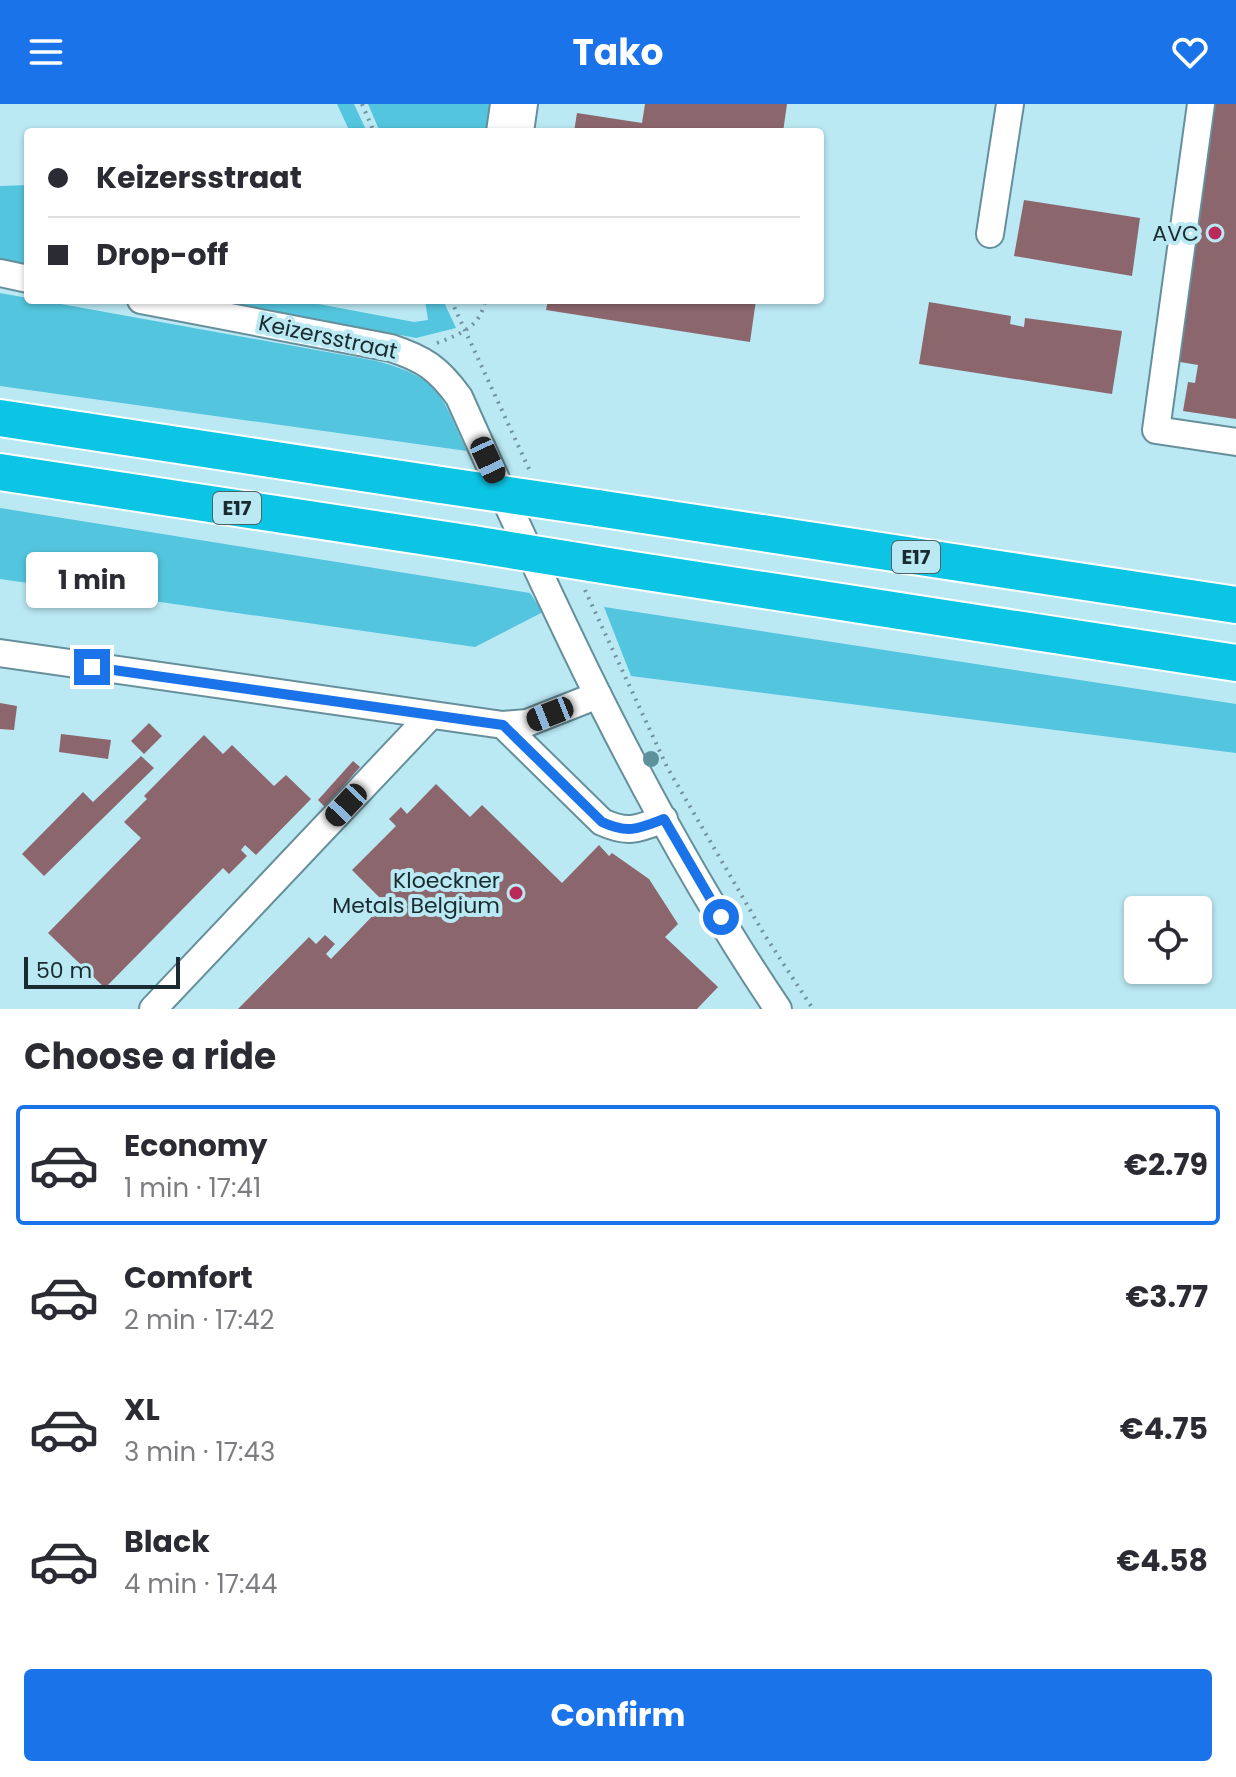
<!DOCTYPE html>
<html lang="en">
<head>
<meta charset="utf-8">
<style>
	:root { --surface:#fff; --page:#f7f7f7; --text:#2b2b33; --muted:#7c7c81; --line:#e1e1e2; --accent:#1a73e8 }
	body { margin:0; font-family:Poppins,sans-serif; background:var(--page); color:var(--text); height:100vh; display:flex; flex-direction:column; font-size:30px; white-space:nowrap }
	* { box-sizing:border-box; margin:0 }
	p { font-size:26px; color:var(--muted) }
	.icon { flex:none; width:44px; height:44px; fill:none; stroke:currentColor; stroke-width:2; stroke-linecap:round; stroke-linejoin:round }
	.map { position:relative; height:905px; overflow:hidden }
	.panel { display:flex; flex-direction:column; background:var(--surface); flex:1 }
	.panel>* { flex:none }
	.guide { position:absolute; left:24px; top:24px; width:800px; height:176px; border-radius:8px; box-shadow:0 2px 6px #0004; display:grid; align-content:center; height:176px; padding:0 24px; background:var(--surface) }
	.buttons { position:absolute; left:1124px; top:792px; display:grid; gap:16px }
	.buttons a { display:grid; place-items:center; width:88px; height:88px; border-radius:8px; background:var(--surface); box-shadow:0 2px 6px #0004; font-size:40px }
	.scale { position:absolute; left:24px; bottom:20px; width:156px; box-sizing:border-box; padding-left:8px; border:4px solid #192b30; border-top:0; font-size:22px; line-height:28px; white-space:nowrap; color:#192b30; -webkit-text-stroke:6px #bae8f3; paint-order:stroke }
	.end { position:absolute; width:36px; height:36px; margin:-18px; border:10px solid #1a73e8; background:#fff; box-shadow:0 0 0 4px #fff }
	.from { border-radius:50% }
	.bubble { position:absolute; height:56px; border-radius:8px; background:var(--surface); box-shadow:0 2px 6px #0004; font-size:26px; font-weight:700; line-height:56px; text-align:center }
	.car { position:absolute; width:24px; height:48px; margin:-24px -12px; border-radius:10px; box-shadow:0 0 6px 2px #0007; background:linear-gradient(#222 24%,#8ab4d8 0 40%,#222 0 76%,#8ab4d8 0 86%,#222 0) }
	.guide b { display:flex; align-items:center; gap:28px; height:76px; font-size:30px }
	.guide b+b { border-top:2px solid var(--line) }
	.guide i { width:20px; height:20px; background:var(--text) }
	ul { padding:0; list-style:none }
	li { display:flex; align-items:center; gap:24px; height:120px; margin:0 16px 12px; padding:0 8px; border:4px solid transparent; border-radius:8px }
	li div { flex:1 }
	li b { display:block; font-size:30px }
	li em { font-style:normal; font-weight:700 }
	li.current { border-color:var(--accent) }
	li>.icon { width:72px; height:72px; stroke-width:1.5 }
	h2 { padding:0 24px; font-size:36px; line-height:96px }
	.action { display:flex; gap:16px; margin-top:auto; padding:16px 24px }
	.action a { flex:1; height:92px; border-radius:8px; background:var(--accent); color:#fff; font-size:32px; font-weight:700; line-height:92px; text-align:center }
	header { display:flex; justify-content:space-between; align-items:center; height:104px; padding:0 24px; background:var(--accent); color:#fff; font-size:36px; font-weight:700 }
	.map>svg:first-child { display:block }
	.green { fill:#54c5de }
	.building { fill:#8c666d }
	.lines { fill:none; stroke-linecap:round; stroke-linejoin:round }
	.minor-casing { stroke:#65909b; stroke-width:30 }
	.highway-casing { stroke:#fff; stroke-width:40 }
	.path { stroke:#72939c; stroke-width:4; stroke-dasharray:2 6; stroke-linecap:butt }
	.minor { stroke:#fff; stroke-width:26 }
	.highway { stroke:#0cc5e5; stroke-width:36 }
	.highway-bridge-casing { stroke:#fff; stroke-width:40; stroke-linecap:butt }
	.highway-bridge { stroke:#0cc5e5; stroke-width:36 }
	.tree { fill:#5d929d }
	.route { stroke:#1a73e8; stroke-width:10 }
	.poi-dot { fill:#b92a5a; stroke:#bae8f3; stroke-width:3 }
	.labels { text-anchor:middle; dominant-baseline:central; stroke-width:8; stroke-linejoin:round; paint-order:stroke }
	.shield { fill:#bae8f3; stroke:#49646a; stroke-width:2 }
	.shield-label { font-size:20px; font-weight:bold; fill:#192b30 }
	.poi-label { font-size:22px; fill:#192b30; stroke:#bae8f3; text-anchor:end }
	.street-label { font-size:22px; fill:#192b30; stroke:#bae8f3 }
</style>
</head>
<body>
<header><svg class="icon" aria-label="menu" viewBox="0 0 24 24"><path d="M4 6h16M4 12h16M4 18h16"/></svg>Tako<svg class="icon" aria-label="heart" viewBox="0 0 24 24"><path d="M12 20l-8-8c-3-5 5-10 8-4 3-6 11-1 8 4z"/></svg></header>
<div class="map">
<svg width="1236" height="905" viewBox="0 0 1236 905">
	<rect width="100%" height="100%" fill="#bae8f3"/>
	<!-- green -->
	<path class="green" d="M337,0H354L367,28H350Z
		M368,0H497L493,28H380Z
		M28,81V162L0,157V82Z
		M0,189L377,257C442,275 440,290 467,347L0,282Z
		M212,196H297L414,218L428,216L425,196H443L456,224L416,234Z
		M0,404L530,489L543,508L475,543L0,475Z
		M604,503L1236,600V649L631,572Z"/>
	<!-- building -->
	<path class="building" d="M645,0H787L783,28H574L577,9L642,19Z
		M1215,0H1236V315L1183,307L1188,278L1195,279L1198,261L1174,257Z
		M1024,96L1140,114L1132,172L1014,152Z
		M548,196H756L750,238L546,206Z
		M929,198L1011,212L1010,220L1024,223L1025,214L1122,227L1112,290L919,260Z
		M0,599L17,602L14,626L0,625Z
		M149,619L162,632L144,650L131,637Z
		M61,630L111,636L108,655L59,648Z
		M204,631L223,650L232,641L274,682L286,671L311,695L256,751L245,741L241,746L247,752L229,770L223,764L105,884L48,829L141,734L124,718L147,695L144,692Z
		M141,652L154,664L44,772L22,750L83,688L93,698Z
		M353,657L360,663L325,703L318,696Z
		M436,680L470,713L482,701L562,779L599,741L609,752L612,749L649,775L678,820L665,833L718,883L697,905H238L309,833L316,840L325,831L335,840L326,850L331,855L385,799L352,766L396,722L389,715L401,703L407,710Z"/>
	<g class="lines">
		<defs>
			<path id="minor" d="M1201,0L1156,326L1236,338
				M500,28L504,0
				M520,28L524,0
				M990,130L1010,0
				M0,169L28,175
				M141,196L391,244C424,255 438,264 459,293C553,503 649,714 778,905
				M0,549L503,621L527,619L598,591
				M503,621L602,718C628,730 638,725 664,715
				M153,905L431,611"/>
			<path id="highway" d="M0,314L441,381
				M0,368L473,440
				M597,404L1236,501
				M627,465L1236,559"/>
		</defs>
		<!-- minor casing -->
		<use href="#minor" class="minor-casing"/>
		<!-- highway casing -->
		<use href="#highway" class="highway-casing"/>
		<!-- path -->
		<path class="path" d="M362,0L374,28
			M451,196L529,365
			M437,239C460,230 481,223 485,196
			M585,486L667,663L764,830L813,905"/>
		<!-- minor -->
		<use href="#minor" class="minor"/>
		<!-- highway -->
		<use href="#highway" class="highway"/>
		<defs>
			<path id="highway-bridge" d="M441,381L597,404
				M473,440L627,465"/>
		</defs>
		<!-- highway-bridge casing -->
		<use href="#highway-bridge" class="highway-bridge-casing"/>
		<!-- highway-bridge -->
		<use href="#highway-bridge" class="highway-bridge"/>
	</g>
	<!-- trees -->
	<circle class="tree" cx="651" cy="655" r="8"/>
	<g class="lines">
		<!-- route -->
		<path class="route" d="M92,563L503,621L602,718C628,730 638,725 664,715L721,813"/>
	</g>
	<!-- markers -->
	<g class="poi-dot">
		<circle cx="1215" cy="129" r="8"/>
		<circle cx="516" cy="789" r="8"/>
	</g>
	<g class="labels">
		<!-- shield labels -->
		<g class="shield">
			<rect x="213" y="388" width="48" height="32" rx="6"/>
			<rect x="892" y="437" width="48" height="32" rx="6"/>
		</g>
		<g class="shield-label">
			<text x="237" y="404">E17</text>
			<text x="916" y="453">E17</text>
		</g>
		<!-- poi labels -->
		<g class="poi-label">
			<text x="1199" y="129">AVC</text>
			<text x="500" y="776">Kloeckner<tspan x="500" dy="25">Metals Belgium</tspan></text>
		</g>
		<!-- street labels -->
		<g class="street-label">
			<text transform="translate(328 233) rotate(12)">Keizersstraat</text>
		</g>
	</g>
</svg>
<div class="buttons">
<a><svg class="icon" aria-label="locate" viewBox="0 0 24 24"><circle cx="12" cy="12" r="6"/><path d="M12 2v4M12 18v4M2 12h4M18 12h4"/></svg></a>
</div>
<div class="scale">50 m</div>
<i class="end from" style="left:721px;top:813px"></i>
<i class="end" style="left:92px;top:563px"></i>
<div class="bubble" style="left:26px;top:448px;width:132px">1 min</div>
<i class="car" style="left:488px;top:356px;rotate:155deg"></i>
<i class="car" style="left:550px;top:610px;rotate:248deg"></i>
<i class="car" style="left:346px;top:701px;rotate:223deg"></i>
<div class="guide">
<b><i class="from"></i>Keizersstraat</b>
<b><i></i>Drop-off</b>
</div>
</div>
<section class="panel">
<h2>Choose a ride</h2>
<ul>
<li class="current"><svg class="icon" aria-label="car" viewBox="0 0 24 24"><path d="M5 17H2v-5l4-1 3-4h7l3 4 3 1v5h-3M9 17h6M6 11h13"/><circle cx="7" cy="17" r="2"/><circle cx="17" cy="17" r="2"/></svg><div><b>Economy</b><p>1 min · 17:41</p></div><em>€2.79</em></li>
<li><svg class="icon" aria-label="car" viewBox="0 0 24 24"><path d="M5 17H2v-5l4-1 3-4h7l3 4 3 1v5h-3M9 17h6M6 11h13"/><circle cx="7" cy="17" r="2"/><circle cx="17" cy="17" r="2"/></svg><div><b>Comfort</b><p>2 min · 17:42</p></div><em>€3.77</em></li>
<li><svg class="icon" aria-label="car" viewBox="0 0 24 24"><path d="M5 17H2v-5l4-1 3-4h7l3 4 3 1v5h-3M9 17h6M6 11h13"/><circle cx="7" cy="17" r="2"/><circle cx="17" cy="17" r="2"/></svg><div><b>XL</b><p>3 min · 17:43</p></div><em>€4.75</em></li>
<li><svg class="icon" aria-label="car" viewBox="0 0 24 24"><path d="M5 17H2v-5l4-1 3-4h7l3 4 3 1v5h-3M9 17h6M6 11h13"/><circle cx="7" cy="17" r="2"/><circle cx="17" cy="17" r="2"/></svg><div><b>Black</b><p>4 min · 17:44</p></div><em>€4.58</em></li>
</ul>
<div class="action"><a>Confirm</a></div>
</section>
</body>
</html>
